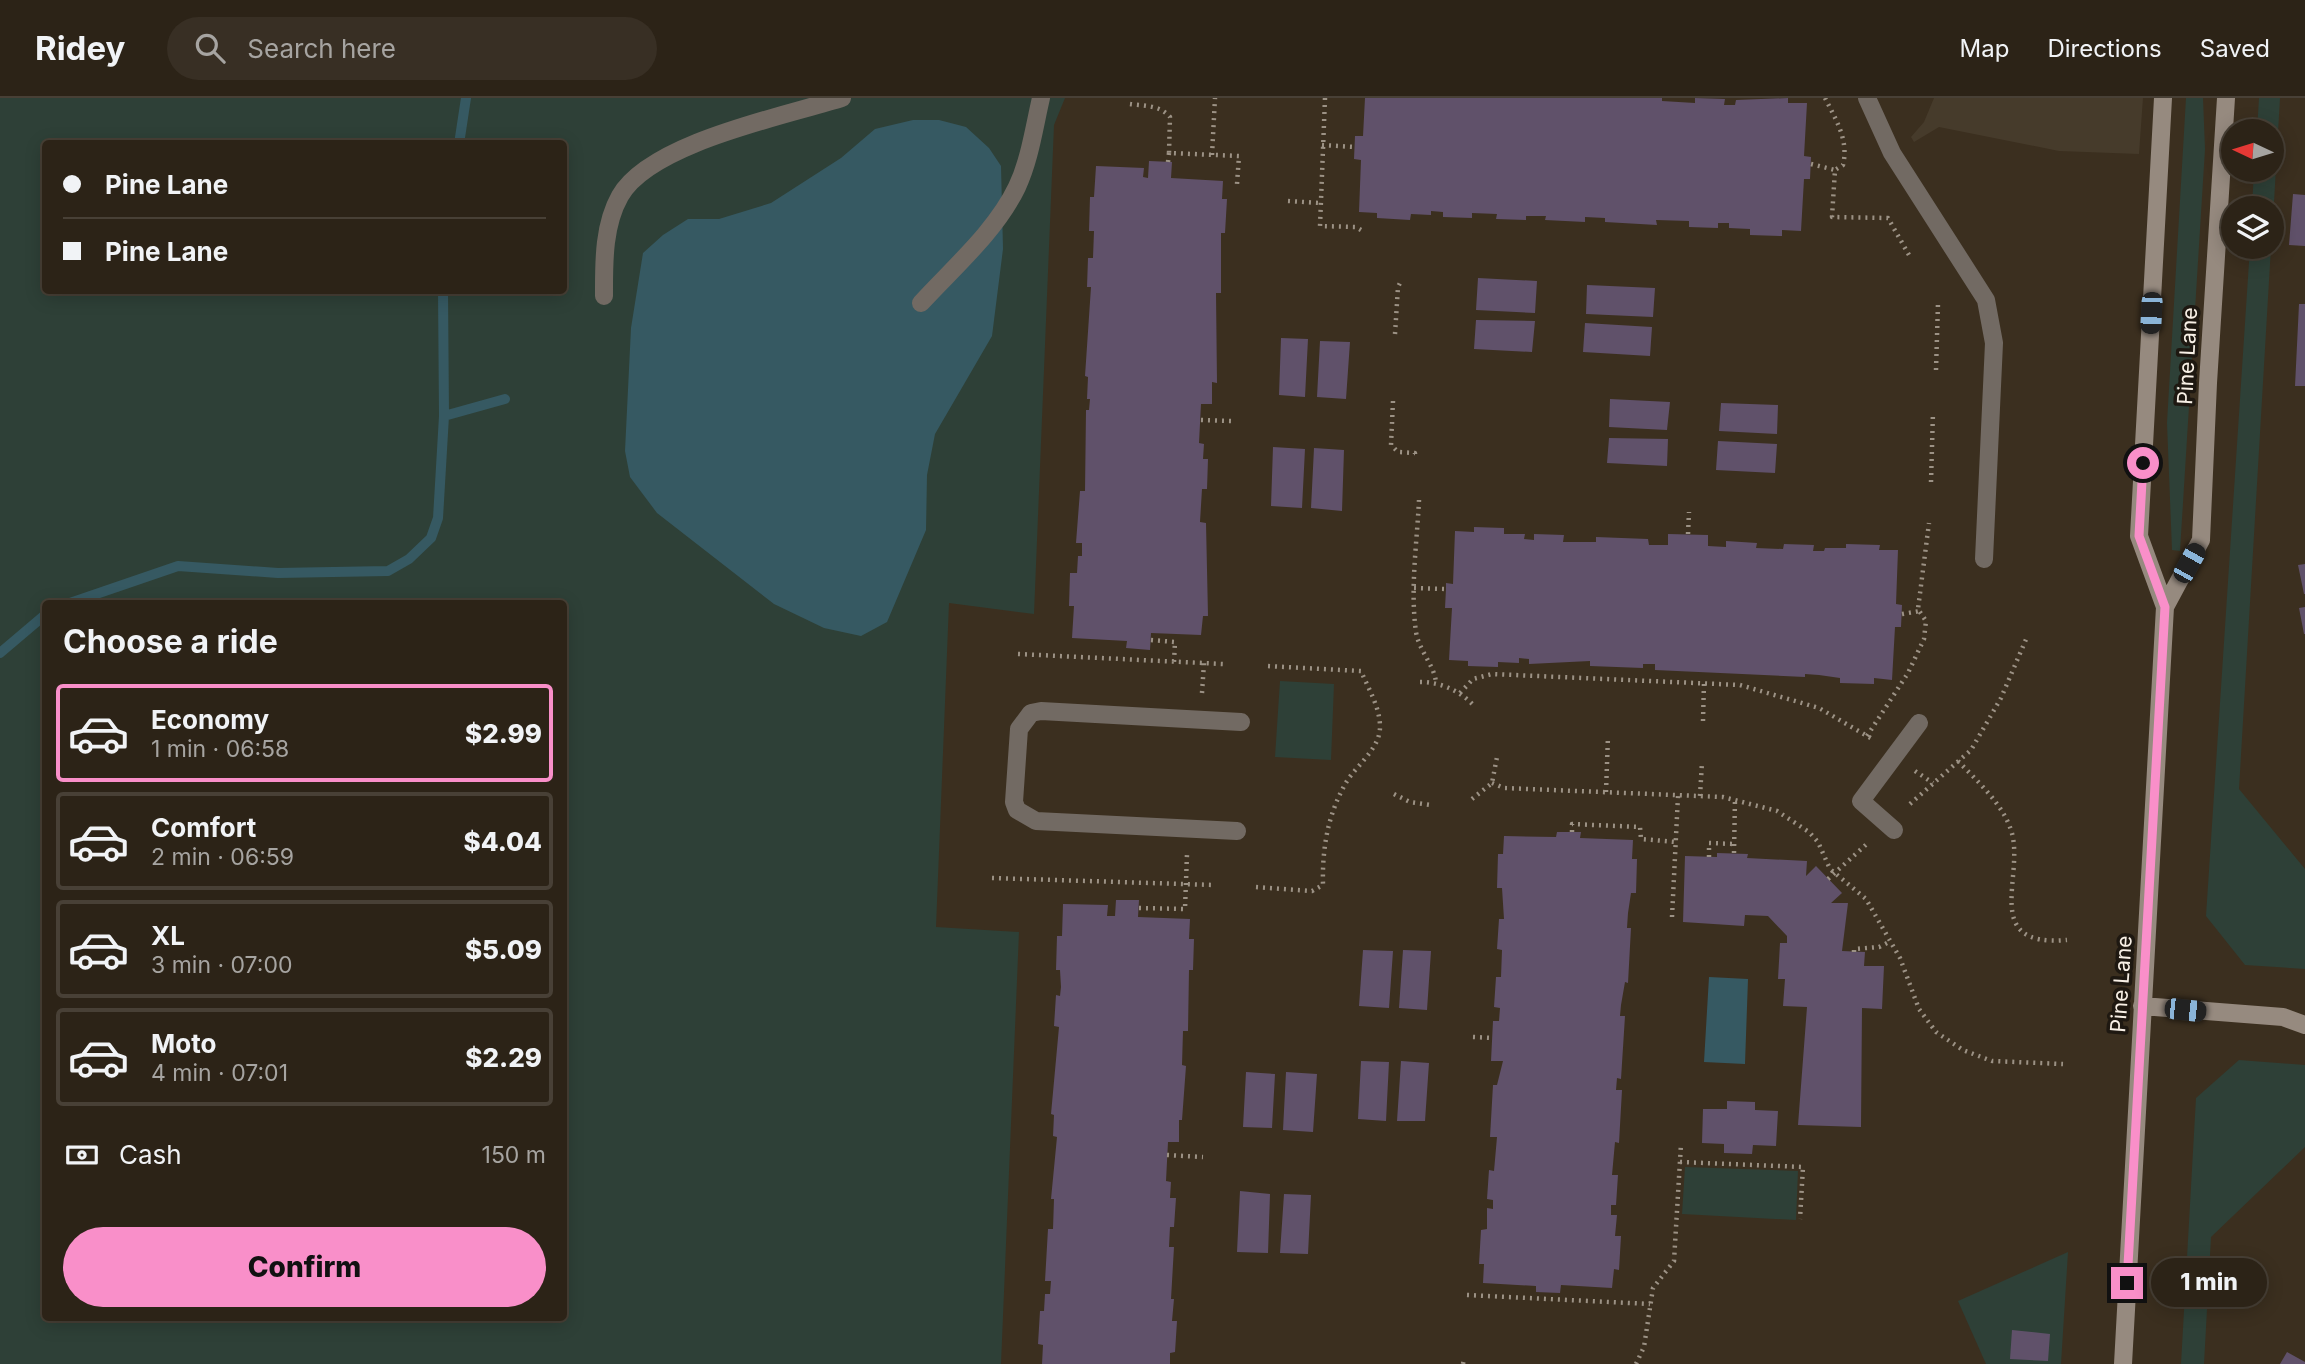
<!DOCTYPE html>
<html lang="en">
<head>
<meta charset="utf-8">
<style>
	:root { --surface:#2c2317; --page:#382f24; --text:#f1f3f6; --muted:#a6a4a1; --line:#484036; --accent:#f98fc9 }
	body { margin:0; font-family:Inter,sans-serif; background:var(--page); color:var(--text); height:100vh; display:flex; flex-direction:column; font-size:26px; white-space:nowrap }
	* { box-sizing:border-box; margin:0 }
	p { font-size:23px; color:var(--muted) }
	.icon { flex:none; width:38px; height:38px; fill:none; stroke:currentColor; stroke-width:2; stroke-linecap:round; stroke-linejoin:round }
	.map { position:relative; flex:1; overflow:hidden }
	.details { position:absolute; left:42px; top:502px; width:525px; height:721px; display:flex; flex-direction:column; background:var(--surface); border-radius:7px; box-shadow:0 4px 18px #0003,0 0 0 2px var(--line) }
	.details>* { flex:none }
	.top-card { position:absolute; left:42px; top:42px; width:525px; height:154px; border-radius:7px; box-shadow:0 4px 18px #0003,0 0 0 2px var(--line); display:grid; align-content:center; height:154px; padding:0 21px; background:var(--surface) }
	.needle { width:46px; rotate:274deg }
	.tools { position:absolute; left:2221px; top:21px; display:grid; gap:14px }
	.tools a { display:grid; place-items:center; width:63px; height:63px; border-radius:50%; background:var(--surface); box-shadow:0 4px 18px #0003,0 0 0 2px var(--line); font-size:35px }
	.end { position:absolute; width:32px; height:32px; margin:-16px; border:9px solid #f98fc9; background:#111; box-shadow:0 0 0 4px #111 }
	.from { border-radius:50% }
	.bubble { position:absolute; height:49px; border-radius:24px; background:var(--surface); box-shadow:0 4px 18px #0003,0 0 0 2px var(--line); font-size:23px; font-weight:800; line-height:49px; text-align:center }
	.car { position:absolute; width:21px; height:42px; margin:-21px -10px; border-radius:9px; box-shadow:0 0 5px 2px #0007; background:linear-gradient(#222 24%,#8ab4d8 0 40%,#222 0 76%,#8ab4d8 0 86%,#222 0) }
	.top-card b { display:flex; align-items:center; gap:24px; height:66px; font-size:26px }
	.top-card b+b { border-top:2px solid var(--line) }
	.top-card i { width:18px; height:18px; background:var(--text) }
	ul { padding:0; list-style:none }
	li { display:flex; align-items:center; gap:21px; height:98px; margin:0 14px 10px; padding:0 7px; border:4px solid var(--line); border-radius:7px }
	li div { flex:1 }
	li b { display:block; font-size:26px }
	li em { font-style:normal; font-weight:800 }
	li.active { border-color:var(--accent) }
	li>.icon { width:63px; height:63px; stroke-width:1.5 }
	h2 { padding:0 21px; font-size:32px; line-height:84px }
	.pay { display:flex; align-items:center; gap:18px; height:77px; padding:0 21px; font-size:26px }
	.pay p { margin-inline-start:auto }
	.primary-button { display:flex; gap:14px; margin-top:auto; padding:14px 21px }
	.primary-button a { flex:1; height:80px; border-radius:42px; background:var(--accent); color:#111; font-size:28px; font-weight:800; line-height:80px; text-align:center }
	header { display:flex; align-items:center; gap:42px; box-sizing:border-box; height:98px; padding:0 35px; background:var(--surface); border-bottom:2px solid var(--line) }
	header strong { font-size:33px }
	nav { display:flex; gap:38px; margin-inline-start:auto; font-size:24px }
	.search { width:490px; height:63px; background:var(--page); display:flex; align-items:center; gap:18px; box-sizing:border-box; padding:0 24px; border-radius:38px; color:var(--muted); font-size:26px }
	.map>svg:first-child { display:block }
	.industrial { fill:#463b2b }
	.green { fill:#2e4037; fill-rule:evenodd }
	.water { fill:#365962 }
	.lines { fill:none; stroke-linecap:round; stroke-linejoin:round }
	.stream { stroke:#365962; stroke-width:10 }
	.building { fill:#60516a }
	.path { stroke:#9c9285; stroke-width:4.5; stroke-dasharray:2 5; stroke-linecap:butt }
	.lane { stroke:#726a63; stroke-width:18 }
	.secondary { stroke:#968a7f; stroke-width:18 }
	.route { stroke:#f98fc9; stroke-width:9 }
	.labels { text-anchor:middle; dominant-baseline:central; stroke-width:7; stroke-linejoin:round; paint-order:stroke }
	.street-label { font-size:21px; fill:#f8f0e6; stroke:#1e1811 }
</style>
</head>
<body>
<header>
<strong>Ridey</strong>
<div class="search"><svg class="icon" aria-label="search" viewBox="0 0 24 24"><circle cx="10" cy="10" r="6"/><path d="M15 15l6 6"/></svg>Search here</div>
<nav><a>Map</a><a>Directions</a><a>Saved</a></nav>
</header>
<div class="map">
<svg width="2305" height="1266" viewBox="0 0 2305 1266">
	<rect width="100%" height="100%" fill="#3b2f1f"/>
	<!-- industrial -->
	<path class="industrial" d="M1934,0H2143L2139,56L2059,53L1939,29L1914,44L1911,39L1924,24Z"/>
	<!-- green -->
	<path class="green" d="M0,0H1065L1054,27L1034,516L949,505L936,829L1019,834L1001,1266H0ZM46,46H564V192H46ZM46,506H564V1220H46Z
		M2186,0H2203L2205,51L2180,453L2172,452L2167,325Z
		M2259,0H2280L2272,139V110H2252L2254,72H2272V33H2257Z
		M2250,149H2271L2239,691L2305,771V871L2245,867L2206,818Z
		M1280,583L1334,586L1331,662L1275,659Z
		M2239,962L2305,967V1049L2211,1139L2204,1266H2181L2196,1000Z
		M1685,1069L1798,1073L1796,1122L1682,1116Z
		M2068,1154L2061,1266H1986L1958,1203Z"/>
	<!-- water -->
	<path class="water" d="M913,22H939L966,29L989,50L1001,68L1003,151L992,238L935,336L927,377L926,432L887,524L861,538L824,530L774,506L657,415L630,379L625,353L631,230L643,155L663,137L688,121H719L771,105L841,60L875,31Z
		M1709,879L1748,881L1745,966L1704,964Z"/>
	<g class="lines">
		<!-- stream -->
		<path class="stream" d="M459,46L466,0
			M444,318L505,301
			M67,506L178,468L278,475L388,473L409,461L431,440L438,420L444,318L443,192
			M0,555L46,516"/>
	</g>
	<!-- building -->
	<path class="building" d="M1365,0H1662V3L1695,5V0L1725,1L1724,7H1735L1736,2L1788,0V5H1807L1804,58L1811,59L1810,81H1804L1801,133L1782,132V138L1750,137V131L1729,130V125H1718V130L1689,129V123L1656,122L1657,127L1605,124V120L1585,119V124L1545,122L1546,118H1526V122L1496,121L1497,116L1472,115V120L1443,119V114L1431,113V117L1411,116L1410,122L1377,120V115L1359,114L1361,62L1354,61L1355,38H1363Z
		M1149,63L1172,64L1171,80L1223,83L1222,101H1227L1225,135H1221V195H1216L1217,285L1212,284V306H1201L1199,345L1204,346L1203,361H1208L1207,391H1202L1200,424L1206,425L1208,518H1203L1201,537L1151,535L1150,552L1126,550L1127,543L1072,540L1074,508H1069L1070,475H1077L1078,458H1082V445H1076L1080,393H1085L1086,312H1089L1090,301H1087L1088,279L1085,278L1091,189H1087L1088,160H1093L1094,133H1089L1090,99H1094L1096,68L1144,70L1143,79L1148,80Z
		M2293,96L2305,97V148L2289,147Z
		M1478,180L1537,183L1535,215L1476,212Z
		M1587,187L1655,190L1653,219L1586,216Z
		M2299,206H2305V288H2295Z
		M1476,222L1535,223L1532,254L1474,251Z
		M1585,225L1652,229L1650,258L1583,254Z
		M1281,240L1308,241L1305,299L1279,297Z
		M1320,243L1350,244L1346,301L1317,299Z
		M1610,301L1670,304L1667,332L1609,329Z
		M1721,305L1778,307L1777,336L1719,333Z
		M1609,340L1668,341L1667,368L1607,365Z
		M1718,343L1777,346L1775,375L1716,372Z
		M1273,349L1305,351L1302,410L1271,408Z
		M1314,350L1344,352L1342,413L1311,410Z
		M1474,429L1504,430V436H1525L1524,441L1534,442V436L1564,437L1563,444H1596V439L1648,441L1649,447H1668V436L1708,437V448L1726,449V443L1757,445L1756,450L1783,451L1784,446L1814,447L1813,453H1824L1825,450H1846V446L1880,447L1879,452H1898L1896,506L1902,507L1901,529H1895L1892,582L1874,580V586L1840,585V580L1819,577L1805,576V579L1655,572V566H1643V570L1590,568V563L1529,566V561L1519,560V565L1498,564V569L1468,568V563L1449,562L1452,510H1445L1446,491V485L1453,486L1455,433L1474,434Z
		M2305,466V496H2304L2298,467Z
		M2305,509V536H2304L2299,510Z
		M1557,734H1581L1580,740L1633,742L1632,761H1637L1636,795H1631L1628,815L1627,830H1631L1628,885L1625,884L1621,907L1620,918H1625L1621,981L1617,980L1616,992H1622L1619,1045L1615,1044L1612,1077H1618L1616,1107H1611V1117H1617L1615,1138H1621L1619,1172L1614,1171L1612,1190L1561,1187L1560,1195L1536,1194V1188L1483,1185L1484,1166H1479L1481,1132L1487,1131V1110L1493,1111V1102L1487,1101L1489,1072L1494,1073L1497,1039H1490L1493,987H1497L1503,963H1491L1493,923H1499L1500,910L1494,909L1496,879H1501L1502,852L1497,851L1499,821H1504L1502,790H1497L1498,756H1503L1504,738L1556,739Z
		M1717,755L1748,756L1747,760L1807,763L1806,778L1816,768L1842,795L1831,805H1848L1842,853L1865,854L1864,868H1884L1882,911L1862,910L1861,1029L1798,1027L1807,909L1783,908L1785,881H1778L1780,845H1787V838L1768,818L1745,817L1744,828L1683,824L1685,758L1717,759Z
		M1116,802H1139L1138,819L1190,821L1189,841H1194L1193,872H1189L1188,933H1183L1182,967L1186,968L1182,1022H1179V1044H1168L1166,1083L1171,1084L1170,1100H1176L1174,1129H1170L1169,1149H1174L1171,1201H1174L1172,1223H1177L1175,1254L1170,1255V1266H1042L1043,1247L1038,1246L1040,1213H1044L1045,1196H1050L1051,1183H1045L1048,1131H1053L1054,1101H1051L1057,1039L1053,1038L1054,1017L1051,1016L1059,929L1054,928L1056,897L1060,898L1061,889L1060,872H1056L1057,838H1062L1063,806L1108,807L1107,818H1115Z
		M1363,852L1393,853L1389,910L1359,908Z
		M1403,852L1431,853L1427,912L1399,910Z
		M1361,963L1389,964L1386,1023L1358,1021Z
		M1401,963L1429,965L1425,1023H1397Z
		M1246,974L1275,976L1272,1030L1243,1029Z
		M1286,974L1317,976L1313,1034L1283,1032Z
		M1727,1003L1755,1004V1012L1778,1013L1776,1048L1753,1047L1752,1056L1724,1055V1046L1702,1045L1703,1011H1727Z
		M1240,1093L1270,1096L1268,1155L1237,1154Z
		M1284,1096L1311,1097L1308,1156L1280,1155Z
		M2012,1232L2050,1236L2048,1263L2010,1261Z
		M2287,1254L2305,1264V1266H2280Z"/>
	<g class="lines">
		<!-- path -->
		<path class="path" d="M1325,0L1320,128L1356,129L1361,132
			M1825,0C1836,22 1849,42 1843,67L1835,72L1832,119L1888,120L1909,157
			M1130,6C1144,8 1160,7 1170,19L1169,55
			M1322,47L1355,49
			M1212,57L1215,0
			M1168,64L1169,55L1239,58L1237,86
			M1811,66L1835,72
			M1288,103L1320,105
			M1395,236L1398,189L1402,181
			M1936,272L1938,205
			M1393,303L1391,347L1398,354L1415,355V361
			M1201,322L1231,323
			M1931,384L1933,314
			M1419,402C1417,445 1410,491 1416,534C1419,553 1435,568 1436,585
			M1688,436L1689,414
			M1414,490L1446,491
			M1902,516L1920,513
			M1151,542L1175,544L1174,564
			M1018,556L1223,566
			M1420,584C1441,584 1461,593 1475,609
			M1202,595L1204,565
			M1460,595L1473,581L1492,576L1740,587L1819,610L1874,642
			M1703,623L1704,584
			M1867,638L1908,575L1924,541L1926,523L1918,511L1929,425
			M1958,663C1977,683 2002,705 2011,732C2026,777 1979,850 2067,842
			M1915,673L1933,685
			M1492,685L1504,690L1723,699L1777,713L1809,734L1818,744L1830,771L1866,801L1900,860L1919,911L1936,934L1963,952L1992,963L2063,966
			M1606,694L1608,638
			M1394,696L1410,704L1431,707
			M1700,698L1702,664
			M1472,701L1492,685L1497,659
			M1910,706L1971,652L2001,600L2027,539
			M1572,734V726L1640,729L1641,741L1676,744
			M1734,755L1735,701
			M1709,759V745L1734,746
			M992,780L1214,787
			M1828,781L1869,744
			M1256,789L1312,793L1323,787C1322,750 1328,715 1347,683C1358,666 1380,650 1380,629C1380,609 1368,590 1361,573L1266,568
			M1139,810L1185,811L1187,756
			M1672,819L1678,698
			M1854,854V851L1879,849L1891,843
			M1473,939L1493,940
			M1167,1057L1203,1059
			M1680,1064L1803,1069L1800,1121
			M1467,1197L1650,1206
			M1463,1266L1464,1261
			M1636,1266L1644,1249L1653,1190L1674,1163L1681,1046"/>
		<!-- lane -->
		<path class="lane" d="M1867,0L1892,55L1986,202L1994,245L1984,461
			M604,198C604,166 603,128 620,98C650,45 784,18 842,0
			M921,205C954,169 996,133 1017,89C1030,61 1034,30 1041,0
			M1894,732L1861,703L1919,625
			M1237,733L1036,723L1017,712L1014,704L1019,631L1031,615L1041,613L1241,624"/>
		<!-- secondary -->
		<path class="secondary" d="M2165,509L2201,442L2208,285L2226,0
			M2142,908L2283,919L2305,927
			M2123,1266L2165,509L2139,438L2163,0"/>
	</g>
	<g class="lines">
		<!-- route -->
		<path class="route" d="M2127,1185L2165,509L2139,438L2143,365"/>
	</g>
	<g class="labels">
		<!-- street labels -->
		<g class="street-label">
			<text transform="translate(2187 258) rotate(-87)">Pine Lane</text>
			<text transform="translate(2121 886) rotate(-86)">Pine Lane</text>
		</g>
	</g>
</svg>
<div class="tools">
<a><svg class="needle" viewBox="-14 -14 28 28"><path d="M0-13l5 13h-10z" fill="#e53935"/><path d="M0 13l5-13h-10z" fill="#a6a4a1"/></svg></a>
<a><svg class="icon" aria-label="layers" viewBox="0 0 24 24"><path d="M12 4l9 5-9 5-9-5zM3 14l9 5 9-5"/></svg></a>
</div>
<i class="end from" style="left:2143px;top:365px"></i>
<i class="end" style="left:2127px;top:1185px"></i>
<div class="bubble" style="left:2151px;top:1160px;width:116px">1 min</div>
<i class="car" style="left:2151px;top:215px;rotate:183deg"></i>
<i class="car" style="left:2189px;top:465px;rotate:29deg"></i>
<i class="car" style="left:2185px;top:912px;rotate:96deg"></i>
<div class="top-card">
<b><i class="from"></i>Pine Lane</b>
<b><i></i>Pine Lane</b>
</div>
<section class="details">
<h2>Choose a ride</h2>
<ul>
<li class="active"><svg class="icon" aria-label="car" viewBox="0 0 24 24"><path d="M5 17H2v-5l4-1 3-4h7l3 4 3 1v5h-3M9 17h6M6 11h13"/><circle cx="7" cy="17" r="2"/><circle cx="17" cy="17" r="2"/></svg><div><b>Economy</b><p>1 min · 06:58</p></div><em>$2.99</em></li>
<li><svg class="icon" aria-label="car" viewBox="0 0 24 24"><path d="M5 17H2v-5l4-1 3-4h7l3 4 3 1v5h-3M9 17h6M6 11h13"/><circle cx="7" cy="17" r="2"/><circle cx="17" cy="17" r="2"/></svg><div><b>Comfort</b><p>2 min · 06:59</p></div><em>$4.04</em></li>
<li><svg class="icon" aria-label="car" viewBox="0 0 24 24"><path d="M5 17H2v-5l4-1 3-4h7l3 4 3 1v5h-3M9 17h6M6 11h13"/><circle cx="7" cy="17" r="2"/><circle cx="17" cy="17" r="2"/></svg><div><b>XL</b><p>3 min · 07:00</p></div><em>$5.09</em></li>
<li><svg class="icon" aria-label="car" viewBox="0 0 24 24"><path d="M5 17H2v-5l4-1 3-4h7l3 4 3 1v5h-3M9 17h6M6 11h13"/><circle cx="7" cy="17" r="2"/><circle cx="17" cy="17" r="2"/></svg><div><b>Moto</b><p>4 min · 07:01</p></div><em>$2.29</em></li>
</ul>
<div class="pay"><svg class="icon" aria-label="cash" viewBox="0 0 24 24"><path d="M3 7h18v10H3z"/><circle cx="12" cy="12" r="2"/></svg>Cash<p>150 m</p></div>
<div class="primary-button"><a>Confirm</a></div>
</section>
</div>
</body>
</html>
